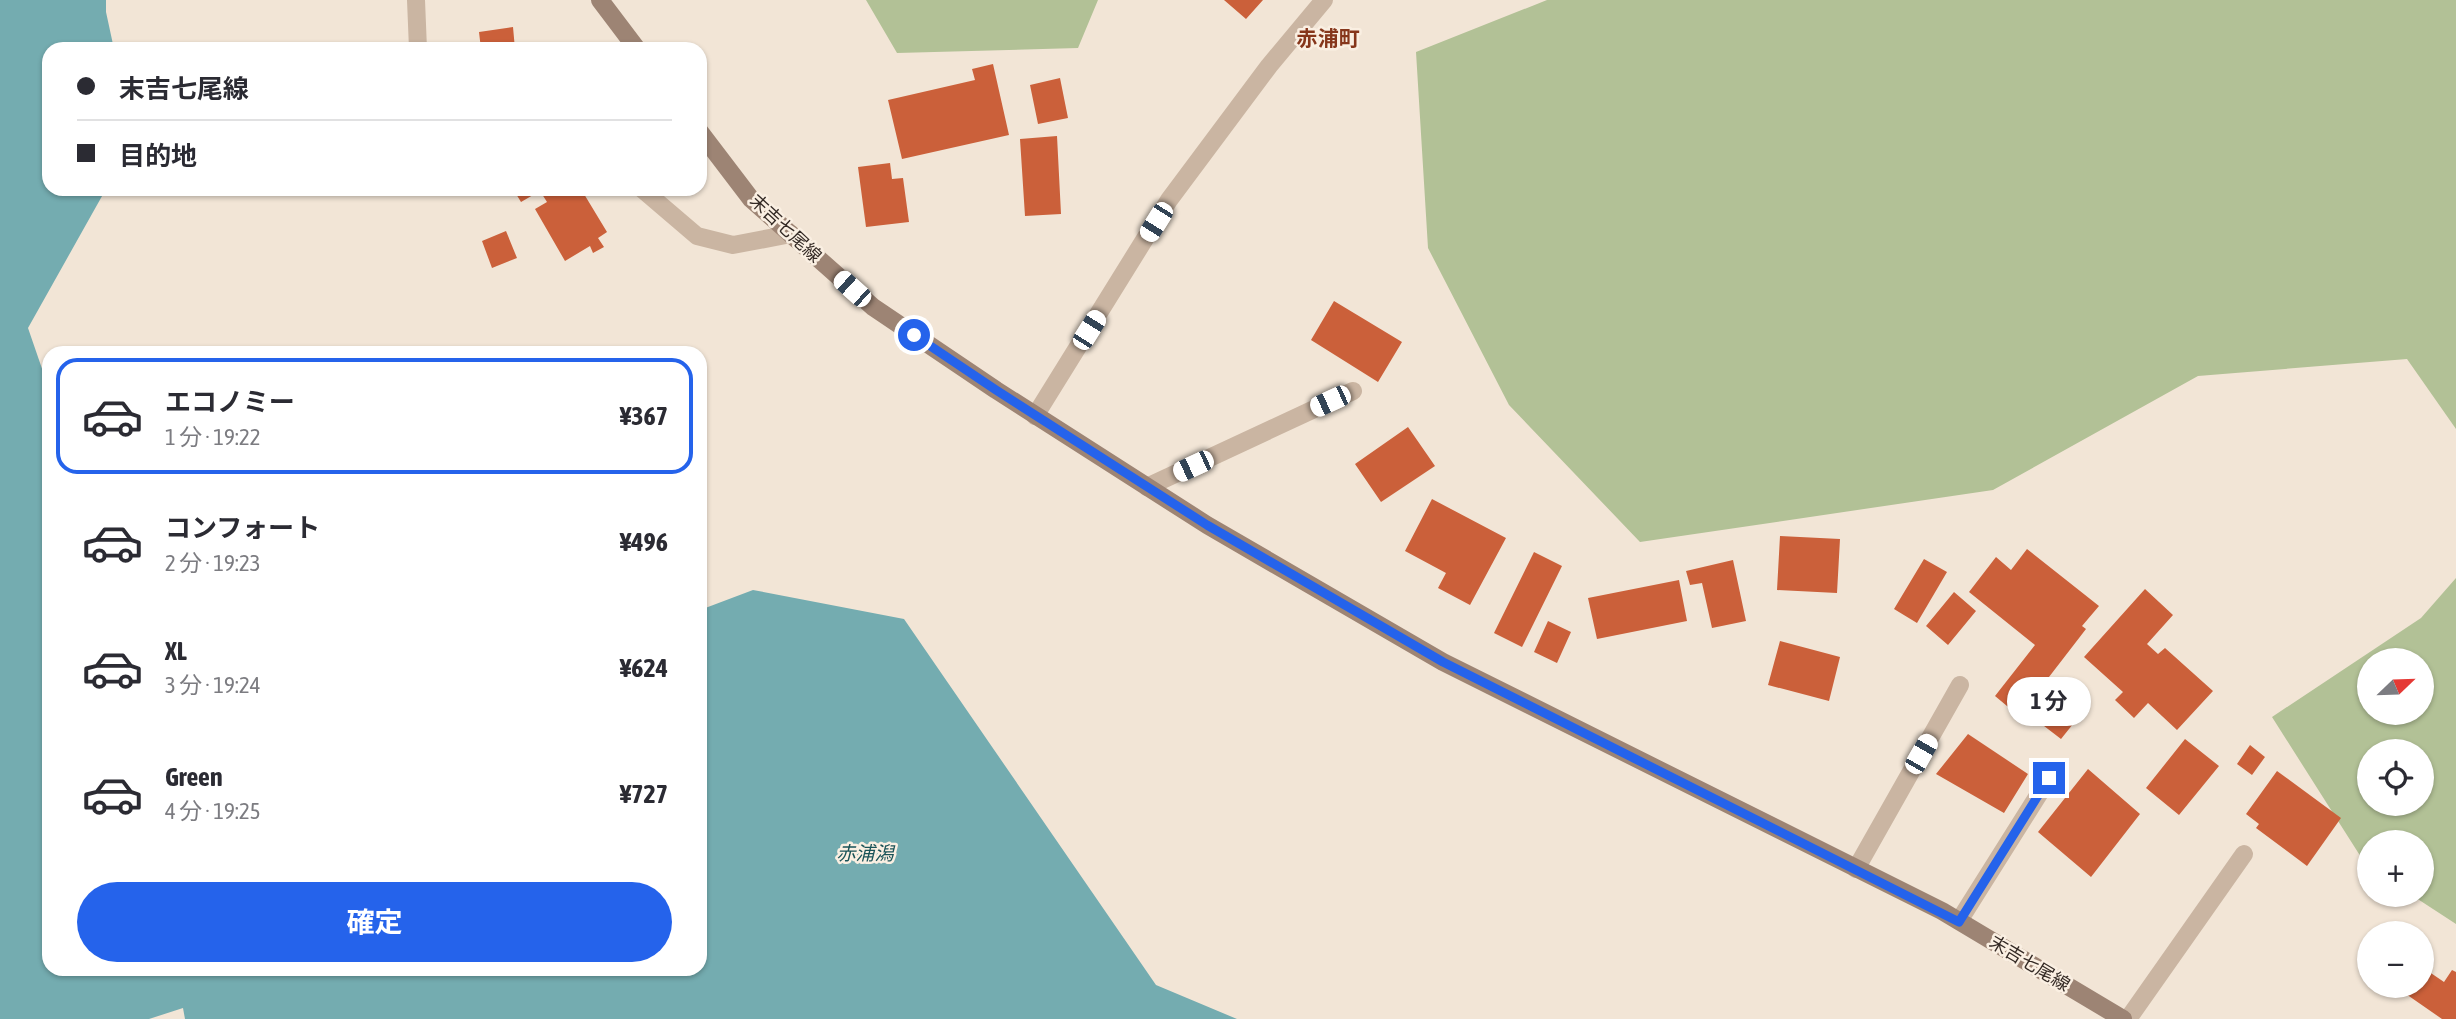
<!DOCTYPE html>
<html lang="ja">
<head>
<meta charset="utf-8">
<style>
	:root { --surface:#fff; --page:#f7f7f7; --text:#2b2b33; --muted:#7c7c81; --line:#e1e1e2; --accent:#2563eb }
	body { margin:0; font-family:"Asap Condensed","Noto Sans JP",sans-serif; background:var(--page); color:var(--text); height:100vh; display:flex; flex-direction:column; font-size:26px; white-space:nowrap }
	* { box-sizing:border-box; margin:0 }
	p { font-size:23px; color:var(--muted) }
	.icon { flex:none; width:38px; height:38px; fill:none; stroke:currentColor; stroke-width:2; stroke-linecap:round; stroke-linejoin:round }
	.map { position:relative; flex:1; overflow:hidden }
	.panel { position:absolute; left:42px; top:346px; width:665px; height:630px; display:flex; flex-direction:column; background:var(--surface); border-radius:21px; box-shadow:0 2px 5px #0004 }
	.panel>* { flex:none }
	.hud { position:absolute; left:42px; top:42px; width:665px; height:154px; border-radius:21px; box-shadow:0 2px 5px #0004; display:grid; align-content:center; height:154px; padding:0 35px; background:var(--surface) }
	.needle { width:46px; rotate:67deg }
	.buttons { position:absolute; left:2357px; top:648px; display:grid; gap:14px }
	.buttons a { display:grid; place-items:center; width:77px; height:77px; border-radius:50%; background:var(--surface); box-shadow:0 2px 5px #0004; font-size:35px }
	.end { position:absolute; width:32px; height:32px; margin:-16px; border:9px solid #2563eb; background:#fff; box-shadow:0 0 0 4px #fff }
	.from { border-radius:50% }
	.bubble { position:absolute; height:49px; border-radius:24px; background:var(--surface); box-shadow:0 2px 5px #0004; font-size:23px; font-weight:700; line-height:49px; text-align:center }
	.car { position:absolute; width:21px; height:42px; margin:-21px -10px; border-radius:9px; box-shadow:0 0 5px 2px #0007; background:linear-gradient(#fff 24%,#345 0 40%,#fff 0 76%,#345 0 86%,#fff 0) }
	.hud b { display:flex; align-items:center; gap:24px; height:66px; font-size:26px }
	.hud b+b { border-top:2px solid var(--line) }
	.hud i { width:18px; height:18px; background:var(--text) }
	ul { padding:12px 0 0; list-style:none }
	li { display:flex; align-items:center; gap:21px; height:116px; margin:0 14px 10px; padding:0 21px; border:4px solid transparent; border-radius:21px }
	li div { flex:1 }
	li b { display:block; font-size:26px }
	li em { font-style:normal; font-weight:700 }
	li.selected { border-color:var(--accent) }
	li>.icon { width:63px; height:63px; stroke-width:1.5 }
	.cta { display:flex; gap:14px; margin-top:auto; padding:14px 35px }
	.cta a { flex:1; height:80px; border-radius:42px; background:var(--accent); color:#fff; font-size:28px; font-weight:700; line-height:80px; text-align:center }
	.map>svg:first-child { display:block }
	.green { fill:#b2c196; fill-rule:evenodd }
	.water { fill:#74acb0 }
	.building { fill:#cb603a }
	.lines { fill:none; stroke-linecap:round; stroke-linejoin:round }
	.street { stroke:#cab5a2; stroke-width:18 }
	.secondary { stroke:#9d8474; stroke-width:18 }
	.route { stroke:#2563eb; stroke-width:9 }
	.labels { text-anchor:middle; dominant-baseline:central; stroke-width:5; stroke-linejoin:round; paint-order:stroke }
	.street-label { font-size:18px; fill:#342a25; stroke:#faefe2 }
	.water-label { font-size:19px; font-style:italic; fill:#195257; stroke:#faefe2 }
	.quarter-label { font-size:21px; font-weight:bold; fill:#86361b; stroke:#faefe2 }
</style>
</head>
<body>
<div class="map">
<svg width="2456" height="1019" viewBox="0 0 2456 1019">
	<rect width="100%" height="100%" fill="#f2e5d6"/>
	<!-- green -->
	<path class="green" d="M866,0H1098L1078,48L897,53Z
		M1547,0H2456V429L2407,359L2198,376L1993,490L1640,542L1509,405L1428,248L1416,52Z
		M2456,578V924L2410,894H2422V842H2370L2369,868L2366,865L2272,717L2421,618ZM2370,660H2422V712H2370ZM2370,751H2422V803H2370Z"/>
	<!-- water -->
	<path class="water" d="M0,0H106V12L114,49H49V189H106L28,328L49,389V970H700V610L753,590L904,619L1156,985L1237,1019H185L183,1008L149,1019H0Z"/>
	<!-- building -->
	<path class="building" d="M1224,0H1263L1246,19Z
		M513,27L515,49H481L479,32Z
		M993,64L1009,135L902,159L888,100L975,80L972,69Z
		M1060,78L1068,118L1038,124L1030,85Z
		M1057,136L1061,214L1025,216L1020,139Z
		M890,163L892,179L903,178L909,222L866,227L858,167Z
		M513,189H592L584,194L607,232L598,238L604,247L593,253L590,246L565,261L535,209L547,202L540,191L521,202Z
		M506,231L517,258L492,268L482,241Z
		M1334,301L1402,342L1378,382L1311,340Z
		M1408,427L1435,466L1381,502L1355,464Z
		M1432,499L1506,538L1470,605L1438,588L1446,573L1405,551Z
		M1780,536L1840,539L1837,593L1777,590Z
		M2027,549L2099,606L2082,626L2086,629L2019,716L1995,696L2035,645L1969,592L1996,557L2011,570Z
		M1534,552L1562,566L1522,647L1494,633Z
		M1924,559L1947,572L1917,623L1894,609Z
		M1733,560L1746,621L1712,628L1702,583L1690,585L1686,571Z
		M1679,580L1687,621L1597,639L1588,598Z
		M2145,589L2173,615L2147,644L2158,654L2165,648L2213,691L2177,730L2148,703L2134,718L2115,700L2123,692L2084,657Z
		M1954,592L1976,611L1948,645L1926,626Z
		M1548,621L1571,632L1557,663L1534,652Z
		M1780,641L1840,657L1829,701L1768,685Z
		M2047,695L2077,719L2061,739L2031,716Z
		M1968,734L2028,774L2004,813L1936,774Z
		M2185,739L2219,766L2179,815L2146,788Z
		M2250,745L2265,757L2252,775L2237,764Z
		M2088,769L2140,814L2091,877L2038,832Z
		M2277,771L2341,818L2307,866L2256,828L2259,824L2246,814Z
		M2422,967L2444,982L2452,970L2456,972V1019H2442L2393,985H2422Z"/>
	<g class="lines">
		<!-- street -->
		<path class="street" d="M416,0L418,49
			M642,189L697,236L733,245L791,234
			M1035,416L1169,200L1269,66L1324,0
			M1147,487L1353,391
			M1856,869L1960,685
			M1959,921L2049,778
			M2128,1019L2244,854"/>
		<!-- secondary -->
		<path class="secondary" d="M600,0L637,49
			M700,132L751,199L873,307L996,390L1207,525L1443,662L1942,911L2123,1019"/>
	</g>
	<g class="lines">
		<!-- route -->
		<path class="route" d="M914,335L996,390L1207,525L1443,662L1959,922L2049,778"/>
	</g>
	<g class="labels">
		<!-- street labels -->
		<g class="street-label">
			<text transform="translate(786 228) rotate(43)">末吉七尾線</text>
			<text transform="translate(2030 963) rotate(31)">末吉七尾線</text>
		</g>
		<!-- water labels -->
		<g class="water-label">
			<text x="865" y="853">赤浦潟</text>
		</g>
		<!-- quarter labels -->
		<g class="quarter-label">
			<text x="1328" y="38">赤浦町</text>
		</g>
	</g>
</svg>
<div class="buttons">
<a><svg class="needle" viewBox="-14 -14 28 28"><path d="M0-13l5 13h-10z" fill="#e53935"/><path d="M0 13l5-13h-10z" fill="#7c7c81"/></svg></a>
<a><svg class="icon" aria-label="locate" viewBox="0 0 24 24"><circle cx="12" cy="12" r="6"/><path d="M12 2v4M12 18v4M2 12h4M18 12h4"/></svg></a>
<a>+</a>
<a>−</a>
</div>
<i class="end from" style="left:914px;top:335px"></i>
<i class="end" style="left:2049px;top:778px"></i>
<div class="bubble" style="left:2007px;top:677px;width:84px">1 分</div>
<i class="car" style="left:1156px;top:222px;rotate:212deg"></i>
<i class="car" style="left:852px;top:289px;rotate:312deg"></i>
<i class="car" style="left:1089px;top:330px;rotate:32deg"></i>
<i class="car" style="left:1330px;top:401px;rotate:245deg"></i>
<i class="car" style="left:1193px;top:466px;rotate:245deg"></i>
<i class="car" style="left:1921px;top:754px;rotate:30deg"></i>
<div class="hud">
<b><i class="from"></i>末吉七尾線</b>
<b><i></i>目的地</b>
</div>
<section class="panel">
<ul>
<li class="selected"><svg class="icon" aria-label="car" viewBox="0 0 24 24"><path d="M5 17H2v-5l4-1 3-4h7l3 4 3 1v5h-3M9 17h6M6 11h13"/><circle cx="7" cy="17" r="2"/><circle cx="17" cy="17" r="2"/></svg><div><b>エコノミー</b><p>1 分 · 19:22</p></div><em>¥367</em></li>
<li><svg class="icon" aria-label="car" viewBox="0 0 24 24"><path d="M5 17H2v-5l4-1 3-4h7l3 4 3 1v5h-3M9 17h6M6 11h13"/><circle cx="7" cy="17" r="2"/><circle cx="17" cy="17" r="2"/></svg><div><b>コンフォート</b><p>2 分 · 19:23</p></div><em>¥496</em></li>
<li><svg class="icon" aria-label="car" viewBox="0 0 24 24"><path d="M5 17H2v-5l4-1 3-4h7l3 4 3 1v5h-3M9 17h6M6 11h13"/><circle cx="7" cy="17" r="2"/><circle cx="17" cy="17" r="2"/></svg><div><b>XL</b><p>3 分 · 19:24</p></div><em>¥624</em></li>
<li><svg class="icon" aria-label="car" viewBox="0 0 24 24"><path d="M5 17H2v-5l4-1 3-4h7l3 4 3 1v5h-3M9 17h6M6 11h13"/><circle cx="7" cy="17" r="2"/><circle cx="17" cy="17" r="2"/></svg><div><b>Green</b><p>4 分 · 19:25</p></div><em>¥727</em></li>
</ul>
<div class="cta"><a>確定</a></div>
</section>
</div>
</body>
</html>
